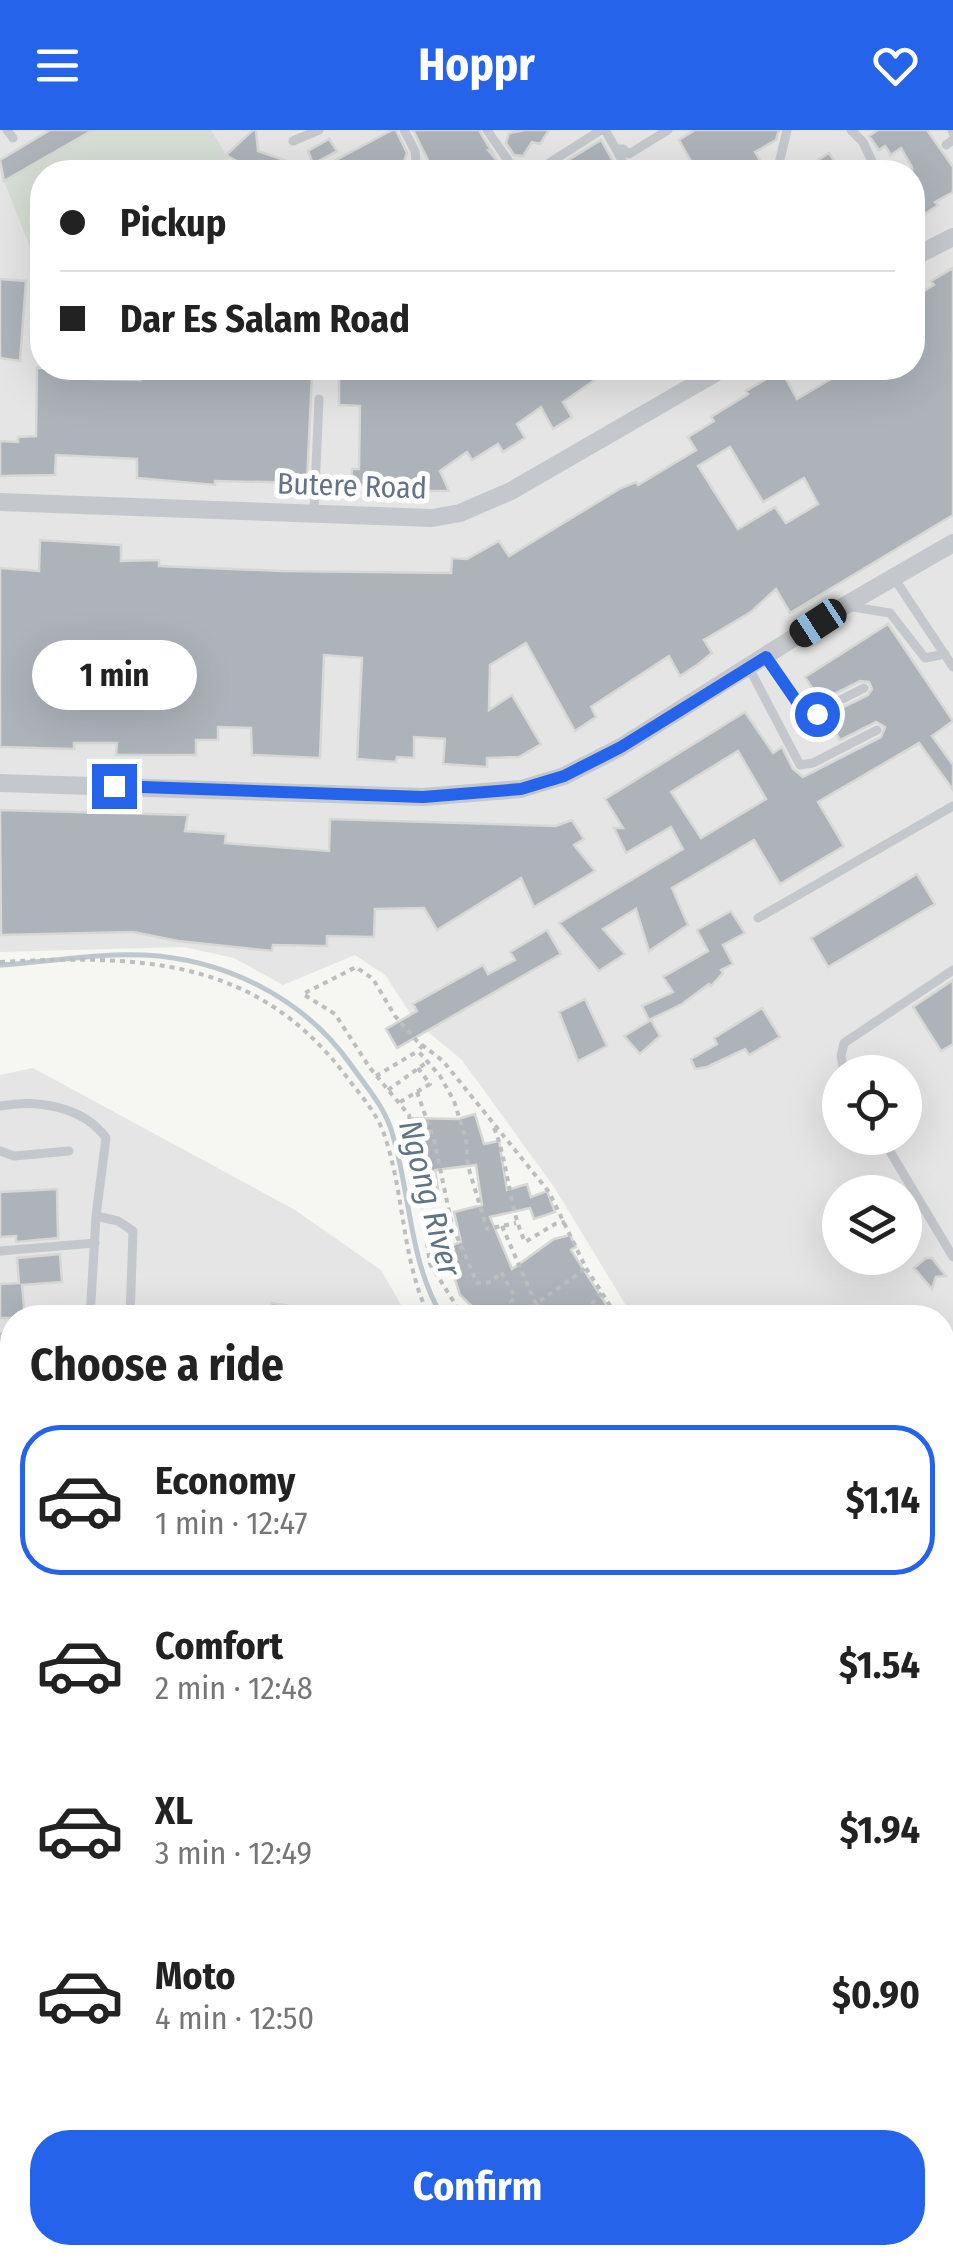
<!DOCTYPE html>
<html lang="en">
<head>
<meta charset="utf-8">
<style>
	:root { --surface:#fff; --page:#f2f2f2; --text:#222; --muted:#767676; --line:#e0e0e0; --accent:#2563eb }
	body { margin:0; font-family:"Fira Sans Condensed",sans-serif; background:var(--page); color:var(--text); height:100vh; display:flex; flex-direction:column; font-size:38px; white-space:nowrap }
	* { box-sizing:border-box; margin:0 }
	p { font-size:32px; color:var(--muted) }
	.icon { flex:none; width:55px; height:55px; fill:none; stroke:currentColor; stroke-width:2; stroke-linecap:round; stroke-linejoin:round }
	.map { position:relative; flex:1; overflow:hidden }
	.sheet { position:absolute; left:0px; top:1175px; width:955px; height:960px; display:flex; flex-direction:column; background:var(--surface); border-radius:40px 40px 0 0; box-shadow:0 10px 40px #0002 }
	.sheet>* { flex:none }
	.top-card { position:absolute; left:30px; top:30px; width:895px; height:220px; border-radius:40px; box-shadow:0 10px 40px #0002; display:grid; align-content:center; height:220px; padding:0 30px; background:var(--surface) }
	.buttons { position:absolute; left:822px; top:925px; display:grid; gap:20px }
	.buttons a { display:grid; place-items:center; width:100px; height:100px; border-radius:50%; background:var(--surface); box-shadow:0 10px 40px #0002; font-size:50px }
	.end { position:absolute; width:45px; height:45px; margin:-22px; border:12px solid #2563eb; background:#fff; box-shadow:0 0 0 5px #fff }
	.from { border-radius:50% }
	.bubble { position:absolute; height:70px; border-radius:35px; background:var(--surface); box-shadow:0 10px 40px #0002; font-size:32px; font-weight:700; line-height:70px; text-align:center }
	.car { position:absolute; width:30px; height:60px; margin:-30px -15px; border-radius:12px; box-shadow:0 0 8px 2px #0007; background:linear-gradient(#222 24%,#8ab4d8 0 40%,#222 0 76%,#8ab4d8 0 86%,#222 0) }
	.top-card b { display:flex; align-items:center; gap:35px; height:95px; font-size:38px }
	.top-card b+b { border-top:2px solid var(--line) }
	.top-card i { width:25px; height:25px; background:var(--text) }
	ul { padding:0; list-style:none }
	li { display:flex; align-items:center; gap:30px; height:150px; margin:0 20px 15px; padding:0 10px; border:5px solid transparent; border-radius:40px }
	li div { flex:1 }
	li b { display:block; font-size:38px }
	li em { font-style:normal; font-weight:700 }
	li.current { border-color:var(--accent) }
	li>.icon { width:90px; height:90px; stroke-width:1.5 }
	h2 { padding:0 30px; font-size:45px; line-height:120px }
	.primary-button { display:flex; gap:20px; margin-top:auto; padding:20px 30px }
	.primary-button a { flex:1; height:115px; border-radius:40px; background:var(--accent); color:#fff; font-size:40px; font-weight:700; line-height:115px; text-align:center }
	header { display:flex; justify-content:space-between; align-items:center; height:130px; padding:0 30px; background:var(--accent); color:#fff; font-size:45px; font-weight:700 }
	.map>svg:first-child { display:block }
	.built { fill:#e4e5e4; fill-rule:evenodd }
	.green { fill:#d6ddd4 }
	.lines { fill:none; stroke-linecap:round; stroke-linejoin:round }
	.stream { stroke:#bec7cd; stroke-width:5 }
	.building { fill:#adb3b9; stroke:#d7d8d5; stroke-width:2.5; fill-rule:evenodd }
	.path { stroke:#bcbec0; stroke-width:4; stroke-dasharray:5 5; stroke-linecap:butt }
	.lane { stroke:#c4c7cb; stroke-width:9 }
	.street { stroke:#c4c7cb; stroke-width:18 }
	.route { stroke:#2563eb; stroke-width:12 }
	.labels { text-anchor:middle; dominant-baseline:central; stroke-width:10; stroke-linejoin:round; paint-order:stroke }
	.street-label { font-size:30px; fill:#657384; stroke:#fff }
	.water-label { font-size:32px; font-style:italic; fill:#607481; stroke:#fff }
</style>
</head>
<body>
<header><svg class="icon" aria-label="menu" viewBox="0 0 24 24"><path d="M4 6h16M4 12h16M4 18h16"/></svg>Hoppr<svg class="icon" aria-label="heart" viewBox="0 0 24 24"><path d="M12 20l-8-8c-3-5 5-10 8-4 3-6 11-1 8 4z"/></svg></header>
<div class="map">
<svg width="953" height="2135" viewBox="0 0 953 2135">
	<rect width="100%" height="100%" fill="#f6f6f3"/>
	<!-- built -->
	<path class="built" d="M0,0H953V1261L943,1264L942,1188L633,1187L554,1057L462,930L416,892L385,845L355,825L283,855L234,828L184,817L0,822ZM42,42H912V238H42ZM840,942H905V1008H840ZM840,1062H905V1128H840Z
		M33,938L295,1080L381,1140L408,1187L12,1188V1383L0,1382V945Z"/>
	<!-- green -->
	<path class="green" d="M93,0H211L236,42H42V148L4,51Z"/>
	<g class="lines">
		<!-- stream -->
		<path class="stream" d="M0,835C47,832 97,823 144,825C225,829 304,868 351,935C367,958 386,978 393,1006C411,1067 409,1132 443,1188
			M942,1287L953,1284"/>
	</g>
	<!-- building -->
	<path class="building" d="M50,0H93L4,51L0,30Z
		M253,0H256L258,21L296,34L294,42L250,34L249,38L226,25Z
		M392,0H396L407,23L403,34L384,42H342L336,30Z
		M413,0H479L492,22L489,21L506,42H434Z
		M525,0H549L540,14L532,12L523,26L514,25L506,13L509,3Z
		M695,0H779L776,10L755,22L767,42H697L679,10Z
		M878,0H927L953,37V62L935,72L938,75L919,88L912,90V37L901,18L891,25L885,16L879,20L869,6Z
		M329,9L337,21L313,34L308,21Z
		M601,10L619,42H549Z
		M829,23L842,42H799Z
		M953,138V385L790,483L776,459L751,482L704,510L712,523L697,535L680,546L669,526L591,577L596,587L575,601L526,513L490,535L489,580L512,565L541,614L519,627L487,628V637L443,634L445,609L414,607V628L397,627L396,632L357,629L362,528L324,525L320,628L252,625L251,598L218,597V610H196V625H116L117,613H74V619L0,617V438L39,441L40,410L121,415V431L159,430V436L282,441L451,443L452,428L467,429L499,411L509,426L621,358L636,352L638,355L696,320L688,307L714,291L711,287L748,264L746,261L781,240L797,269L836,246L830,238H912V168L934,155L931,151ZM730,317L763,372L804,348L818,374L786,393L775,377L738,399L698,336Z
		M0,149L26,151L20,231L0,228Z
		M37,238H59V247L92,249L140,250V239L312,244L307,353L215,351V355L137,348V329L56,325L55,345L0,346V311L18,312V307L36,306Z
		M401,238H612L563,272L572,287L553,299L541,277L517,294L525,308L503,322L498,314L472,330L467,322L440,341L449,361H375L376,355H351L352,339H359L360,276L339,275V245L403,240Z
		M888,494L953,591L932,606L953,635V660L919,613L818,672L844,716L780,754L754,710L672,758L688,795L649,821L636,779L603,799L625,824L599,841L559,793L683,719L671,697L626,723L614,698H623L605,669L745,582L773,623L782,617L793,639L803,647L881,607L885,597L876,592L840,610L826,586L868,565L872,559L869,552L860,551L820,571L805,547ZM738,621L766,669L701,708L671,662Z
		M0,680L188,685L185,701L226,704L225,713L329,721L330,689L556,696L572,690L584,709L574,715L595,741L534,777L521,748L437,800L424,778L375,779L374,807L327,806V816L273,815L272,821L178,811L133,802L1,805Z
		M917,744L935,774L828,837L811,808Z
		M731,781L745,803L723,815L733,834L721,840L723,843L711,856L709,854L682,874L649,890L642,876L673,862L663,847L708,821L697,800Z
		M547,800L561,824L397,918L386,899L417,881L413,874L483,835L488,844L515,830L510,822Z
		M953,850V914L941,921L913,877Z
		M585,869L607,916L578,931L559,882Z
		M762,878L780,907L749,925L745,919L707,937L695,939L691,929L717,914L714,908Z
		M651,890L660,906L640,924L624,906Z
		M475,984L484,1014L499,1011L507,1060L527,1054L531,1067L547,1061L555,1082L534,1089L530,1078L490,1087L512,1139L554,1109L570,1105L576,1117L571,1120L615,1188H484L460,1165L450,1133L441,1136L436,1121L461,1112L454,1082L482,1075L476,1035L435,1040L440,1072L426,1074L422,1040L420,1041L409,988L458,989Z
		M57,1059L58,1108L16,1112V1106L0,1107V1062Z
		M60,1124L62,1152L22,1155L25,1188H0V1154L19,1153L17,1128Z
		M926,1128H932L946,1146L936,1147L932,1159L914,1138Z
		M272,1173L312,1180V1188H269Z"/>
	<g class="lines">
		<!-- path -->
		<path class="path" d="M0,832C138,825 255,826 346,946C361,966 379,985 386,1010C405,1069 402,1132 430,1188
			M423,915L418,921L440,946L454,971L466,1009L468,1036L487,1099L516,1093
			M376,946L418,921
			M388,960L427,932
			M417,962L434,1010L452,1095L477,1153L492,1152L501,1142L515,1167L511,1172L520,1182L519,1188
			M400,972L430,954L418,938
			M494,998C509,1035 508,1075 525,1112L555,1094L565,1092
			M502,1096L536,1174L586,1138
			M536,1174L548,1188
			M464,1188L430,1134L409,985L370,938L335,884L303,864L356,837L373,849L395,886L417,911L443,931L549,1062L586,1138L618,1188
			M577,1188L602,1163
			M942,1290L951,1287L953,1295
			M942,1334L953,1303
			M942,1403L953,1380
			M942,1688L953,1677"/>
		<!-- lane -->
		<path class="lane" d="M7,0L13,8
			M404,0L415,21L416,31L407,42
			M487,0L516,42
			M605,0L616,19H623L629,24L668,0
			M851,0L863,12L877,42
			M952,0L953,3
			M293,11L319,0
			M946,15L953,10
			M616,19L628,42
			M535,42L601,0
			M777,42L787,0
			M314,383L319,269
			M894,448L953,537
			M847,476L890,483L925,528L945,524
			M766,527L804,583L809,586L864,558
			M749,538L800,635L813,633L877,600
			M758,788L953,676
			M844,942L841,926L844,913L953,840
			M0,976C36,969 83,976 106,1008L96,1086L90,1188
			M882,1008L953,1127
			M0,1021L14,1026L69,1021
			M96,1086L118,1091L133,1101L130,1188
			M0,1121L95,1113
			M0,1207L12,1206"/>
		<!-- street -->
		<path class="street" d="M912,128L953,107
			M0,372L432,388L460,383L511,361L724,238
			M0,653L423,667L521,659L564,646L621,617L844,476L953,413
			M0,1414L12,1415
			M0,1582H12
			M942,1747L953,1755
			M942,1821L953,1808
			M0,1860L12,1859
			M942,1919L953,1927
			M942,2053L953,2063
			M245,2122V2135
			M434,2122L435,2135
			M873,2135L888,2122"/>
	</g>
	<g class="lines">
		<!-- route -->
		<path class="route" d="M114,656L423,667L521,659L564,646L621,617L766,527L804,582L817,584"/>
	</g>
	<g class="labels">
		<!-- street labels -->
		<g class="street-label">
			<text transform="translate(352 356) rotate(2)">Butere Road</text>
		</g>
		<!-- water labels -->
		<g class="water-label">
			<text transform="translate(430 1068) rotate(75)">Ngong River</text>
		</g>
	</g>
</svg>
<div class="buttons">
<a><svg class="icon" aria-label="locate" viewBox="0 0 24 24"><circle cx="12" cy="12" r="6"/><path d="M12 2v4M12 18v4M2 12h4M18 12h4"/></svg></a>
<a><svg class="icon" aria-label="layers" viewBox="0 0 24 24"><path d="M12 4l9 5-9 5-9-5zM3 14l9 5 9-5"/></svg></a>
</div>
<i class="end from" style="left:817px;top:584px"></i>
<i class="end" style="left:114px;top:656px"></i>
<div class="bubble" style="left:32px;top:510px;width:165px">1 min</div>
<i class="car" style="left:818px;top:493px;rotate:237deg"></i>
<div class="top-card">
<b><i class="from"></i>Pickup</b>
<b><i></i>Dar Es Salam Road</b>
</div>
<section class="sheet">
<h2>Choose a ride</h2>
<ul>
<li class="current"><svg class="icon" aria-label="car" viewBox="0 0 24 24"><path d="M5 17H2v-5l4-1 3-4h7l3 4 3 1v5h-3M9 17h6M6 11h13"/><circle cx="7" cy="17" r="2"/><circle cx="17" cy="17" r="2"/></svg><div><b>Economy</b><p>1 min · 12:47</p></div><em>$1.14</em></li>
<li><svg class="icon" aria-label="car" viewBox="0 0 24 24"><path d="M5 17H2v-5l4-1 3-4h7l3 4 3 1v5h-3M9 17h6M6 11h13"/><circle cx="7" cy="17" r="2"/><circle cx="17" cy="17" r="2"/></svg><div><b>Comfort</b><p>2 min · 12:48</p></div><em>$1.54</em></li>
<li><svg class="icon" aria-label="car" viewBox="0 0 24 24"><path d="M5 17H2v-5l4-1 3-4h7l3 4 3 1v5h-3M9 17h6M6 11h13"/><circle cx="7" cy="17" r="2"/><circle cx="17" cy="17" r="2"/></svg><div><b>XL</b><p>3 min · 12:49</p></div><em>$1.94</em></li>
<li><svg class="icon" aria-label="car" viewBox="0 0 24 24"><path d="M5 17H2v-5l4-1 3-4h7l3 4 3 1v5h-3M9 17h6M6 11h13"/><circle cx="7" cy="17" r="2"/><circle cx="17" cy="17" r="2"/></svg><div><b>Moto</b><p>4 min · 12:50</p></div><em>$0.90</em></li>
</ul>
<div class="primary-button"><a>Confirm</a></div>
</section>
</div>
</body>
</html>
